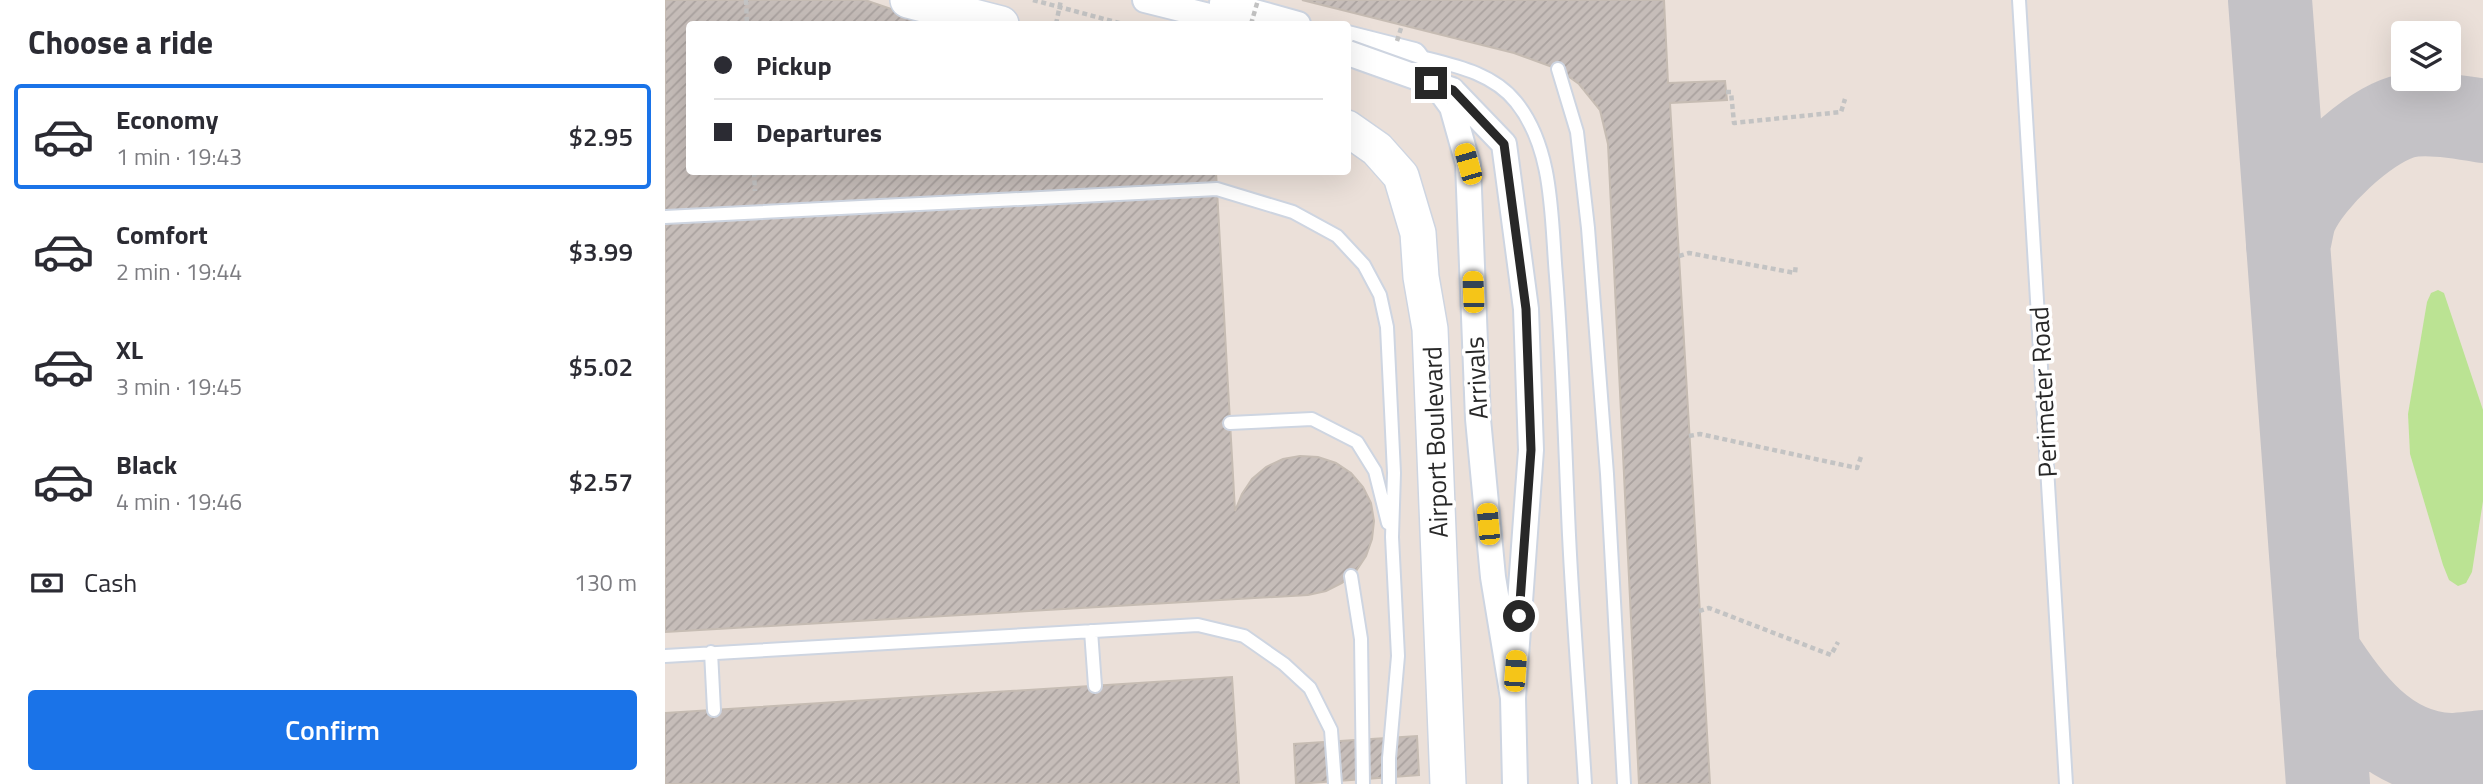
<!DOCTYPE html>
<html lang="en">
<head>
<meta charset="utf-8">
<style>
	:root { --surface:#fff; --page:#f7f7f7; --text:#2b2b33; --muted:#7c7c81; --line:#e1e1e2; --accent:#1a73e8 }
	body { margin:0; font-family:"Titillium Web",sans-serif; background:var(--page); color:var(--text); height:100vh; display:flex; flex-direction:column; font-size:26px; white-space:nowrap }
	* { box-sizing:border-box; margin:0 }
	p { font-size:23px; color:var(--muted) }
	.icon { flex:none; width:38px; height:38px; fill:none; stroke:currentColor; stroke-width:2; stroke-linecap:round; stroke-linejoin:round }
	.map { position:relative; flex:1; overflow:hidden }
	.side { display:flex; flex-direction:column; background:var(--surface); width:665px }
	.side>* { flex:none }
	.top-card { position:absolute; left:21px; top:21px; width:665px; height:154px; border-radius:7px; box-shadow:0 7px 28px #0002; display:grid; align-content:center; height:154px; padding:0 28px; background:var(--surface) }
	.controls { position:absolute; left:1726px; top:21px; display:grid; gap:14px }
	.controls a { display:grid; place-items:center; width:70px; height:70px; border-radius:7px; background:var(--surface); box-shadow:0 7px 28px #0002; font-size:35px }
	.end { position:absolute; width:32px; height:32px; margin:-16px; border:9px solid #282828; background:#fff; box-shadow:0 0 0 4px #fff }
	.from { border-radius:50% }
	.car { position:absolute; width:21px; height:42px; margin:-21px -10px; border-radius:9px; box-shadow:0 0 5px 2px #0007; background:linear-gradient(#f5c518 24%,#345 0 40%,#f5c518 0 76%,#345 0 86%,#f5c518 0) }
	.top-card b { display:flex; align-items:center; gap:24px; height:66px; font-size:26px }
	.top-card b+b { border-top:2px solid var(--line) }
	.top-card i { width:18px; height:18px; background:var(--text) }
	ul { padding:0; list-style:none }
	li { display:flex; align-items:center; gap:21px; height:105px; margin:0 14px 10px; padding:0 14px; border:4px solid transparent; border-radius:7px }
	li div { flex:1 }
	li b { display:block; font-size:26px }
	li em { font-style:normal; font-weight:600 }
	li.on { border-color:var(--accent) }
	li>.icon { width:63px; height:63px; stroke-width:1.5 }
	h2 { padding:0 28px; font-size:32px; line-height:84px }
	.pay { display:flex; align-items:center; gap:18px; height:77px; padding:0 28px; font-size:26px }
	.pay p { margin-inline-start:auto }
	.action { display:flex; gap:14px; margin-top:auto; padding:14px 28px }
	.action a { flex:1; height:80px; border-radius:7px; background:var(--accent); color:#fff; font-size:28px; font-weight:600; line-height:80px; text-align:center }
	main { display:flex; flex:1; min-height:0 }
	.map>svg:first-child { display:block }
	.green { fill:#bbe393 }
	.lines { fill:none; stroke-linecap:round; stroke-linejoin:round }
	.taxiway { stroke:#c4c2c6; stroke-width:84 }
	.building { fill:url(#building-hatch); stroke:#c6bcb3; stroke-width:2 }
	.service-casing { stroke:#ced5e1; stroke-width:16 }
	.minor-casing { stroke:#ced5e1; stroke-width:28 }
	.secondary-casing { stroke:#ced5e1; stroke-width:38 }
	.path { stroke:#c3c3c3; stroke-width:4.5; stroke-dasharray:5 3.5; stroke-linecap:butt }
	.service { stroke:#fff; stroke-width:12 }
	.minor { stroke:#fff; stroke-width:24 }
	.secondary { stroke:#fff; stroke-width:35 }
	.minor-bridge-casing { stroke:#ced5e1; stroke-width:28; stroke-linecap:butt }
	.path-bridge { stroke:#c3c3c3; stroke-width:4.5; stroke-dasharray:5 3.5; stroke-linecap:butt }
	.minor-bridge { stroke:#fff; stroke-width:24 }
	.route { stroke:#282828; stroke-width:9 }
	.labels { text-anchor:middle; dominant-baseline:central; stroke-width:7; stroke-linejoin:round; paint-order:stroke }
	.street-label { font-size:26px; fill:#282828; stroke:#fff }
</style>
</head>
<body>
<main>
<section class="side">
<h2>Choose a ride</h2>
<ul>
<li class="on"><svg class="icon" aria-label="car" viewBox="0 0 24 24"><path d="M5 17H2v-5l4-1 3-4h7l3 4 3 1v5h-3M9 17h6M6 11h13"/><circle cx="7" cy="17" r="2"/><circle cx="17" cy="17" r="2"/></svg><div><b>Economy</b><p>1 min · 19:43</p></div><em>$2.95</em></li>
<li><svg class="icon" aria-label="car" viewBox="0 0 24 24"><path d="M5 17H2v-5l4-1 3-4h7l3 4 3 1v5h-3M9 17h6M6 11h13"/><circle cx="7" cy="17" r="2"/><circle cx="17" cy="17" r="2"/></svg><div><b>Comfort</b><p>2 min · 19:44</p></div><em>$3.99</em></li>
<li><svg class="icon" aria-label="car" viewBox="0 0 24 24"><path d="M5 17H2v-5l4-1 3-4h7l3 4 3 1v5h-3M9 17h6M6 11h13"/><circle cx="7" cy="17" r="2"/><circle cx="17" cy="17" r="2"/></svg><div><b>XL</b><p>3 min · 19:45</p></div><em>$5.02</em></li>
<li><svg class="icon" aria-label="car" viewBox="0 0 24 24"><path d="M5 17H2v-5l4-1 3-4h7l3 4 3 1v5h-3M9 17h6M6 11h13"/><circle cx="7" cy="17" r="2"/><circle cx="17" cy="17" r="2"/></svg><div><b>Black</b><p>4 min · 19:46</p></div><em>$2.57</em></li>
</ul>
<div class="pay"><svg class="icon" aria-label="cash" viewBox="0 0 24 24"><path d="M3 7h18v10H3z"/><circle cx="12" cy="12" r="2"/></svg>Cash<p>130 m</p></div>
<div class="action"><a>Confirm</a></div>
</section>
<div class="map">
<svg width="1818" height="784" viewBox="0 0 1818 784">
	<defs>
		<pattern id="building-hatch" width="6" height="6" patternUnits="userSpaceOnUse" patternTransform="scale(1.75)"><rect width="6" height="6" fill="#c6bdb9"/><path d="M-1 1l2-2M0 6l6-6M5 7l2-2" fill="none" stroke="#aaa29f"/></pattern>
	</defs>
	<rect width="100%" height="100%" fill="#ebe0d9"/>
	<!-- green -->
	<path class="green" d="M1773,290L1779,293L1818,410V501L1807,572L1801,583L1793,586L1784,580L1778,565L1745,454L1743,414L1762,302L1766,293Z"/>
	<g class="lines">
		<!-- taxiway -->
		<path class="taxiway" d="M1605,0L1663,784
			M1623,246C1626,236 1627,223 1631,214C1646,180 1701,128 1737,117C1759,111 1796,117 1818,121
			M1653,652C1684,701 1723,753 1785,755C1796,755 1807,753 1818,752"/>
	</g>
	<!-- building -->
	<path class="building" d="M0,0H200L270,24H24V172H551L570,511L577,494L587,479L601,467L618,459L635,456L653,457L671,463L686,473L698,487L706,503L709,521L707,539L701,556L691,571L677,583L661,591L643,595L0,632Z
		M637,0H999L1003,83L1060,81L1062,100L1005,103L1045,784H974L943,144L935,110L914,84L893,69L849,53Z
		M567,677L574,784H0V713Z
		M752,736L754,775L631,784L629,744Z"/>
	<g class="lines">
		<defs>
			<path id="service" d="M1354,0L1401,784
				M752,56C787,65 827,72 851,102C889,149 886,219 891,276C898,362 900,449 904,535C908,618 915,701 920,784
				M893,69L912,132L923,228L942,474L959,784
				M0,217L552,189L628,212L672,236L699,265L715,295L722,327L729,473L727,537L733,656L724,758V784
				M565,423L647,419L692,442L710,471L723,523
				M686,576L696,639L698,784
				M426,631L430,686
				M46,652L49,710
				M0,656L533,625L579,636L619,664L645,688L666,730L670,784"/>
			<path id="minor" d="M480,0L576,24
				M557,3L633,24
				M682,38L749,55L787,107L803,164L813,419L828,577L848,698
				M787,90L839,144L861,309L866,450L848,698L850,784"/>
			<path id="secondary" d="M243,0L336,24
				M682,128L712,149L736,176L753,233L756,277L765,329L783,784"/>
		</defs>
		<!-- service casing -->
		<use href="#service" class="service-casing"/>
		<!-- minor casing -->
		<use href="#minor" class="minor-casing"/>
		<!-- secondary casing -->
		<use href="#secondary" class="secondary-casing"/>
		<!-- path -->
		<path class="path" d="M81,0L82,24
			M368,0L458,24
			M391,24L396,0
			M1061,92H1066L1069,123L1176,112L1180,99
			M89,172L90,191
			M1014,256L1024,253L1130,273L1131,264
			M1024,436L1035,434L1192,468L1197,454
			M1034,611L1044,608L1166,655L1173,642"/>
		<!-- service -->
		<use href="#service" class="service"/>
		<!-- minor -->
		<use href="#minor" class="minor"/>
		<!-- secondary -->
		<use href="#secondary" class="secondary"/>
		<defs>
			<path id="minor-bridge" d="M683,53L787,90"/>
		</defs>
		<!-- minor-bridge casing -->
		<use href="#minor-bridge" class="minor-bridge-casing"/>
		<!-- path-bridge -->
		<path class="path-bridge" d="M586,24L593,0
			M732,41L737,25"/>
		<!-- minor-bridge -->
		<use href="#minor-bridge" class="minor-bridge"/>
	</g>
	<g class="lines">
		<!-- route -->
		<path class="route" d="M766,83L788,90L839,144L861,309L866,450L854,616"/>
	</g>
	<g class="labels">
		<!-- street labels -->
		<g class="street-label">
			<text transform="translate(811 378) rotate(-93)">Arrivals</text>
			<text transform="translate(1378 392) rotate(-93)">Perimeter Road</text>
			<text transform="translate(770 442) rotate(-92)">Airport Boulevard</text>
		</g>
	</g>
</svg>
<div class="controls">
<a><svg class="icon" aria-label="layers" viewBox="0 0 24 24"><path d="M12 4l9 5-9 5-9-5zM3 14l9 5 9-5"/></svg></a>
</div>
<i class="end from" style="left:854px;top:616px"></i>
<i class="end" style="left:766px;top:83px"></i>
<i class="car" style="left:803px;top:164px;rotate:344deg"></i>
<i class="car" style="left:808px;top:292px;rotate:358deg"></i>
<i class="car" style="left:823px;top:524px;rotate:355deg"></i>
<i class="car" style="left:850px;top:671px;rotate:4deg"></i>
<div class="top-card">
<b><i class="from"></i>Pickup</b>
<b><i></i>Departures</b>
</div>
</div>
</main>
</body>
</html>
